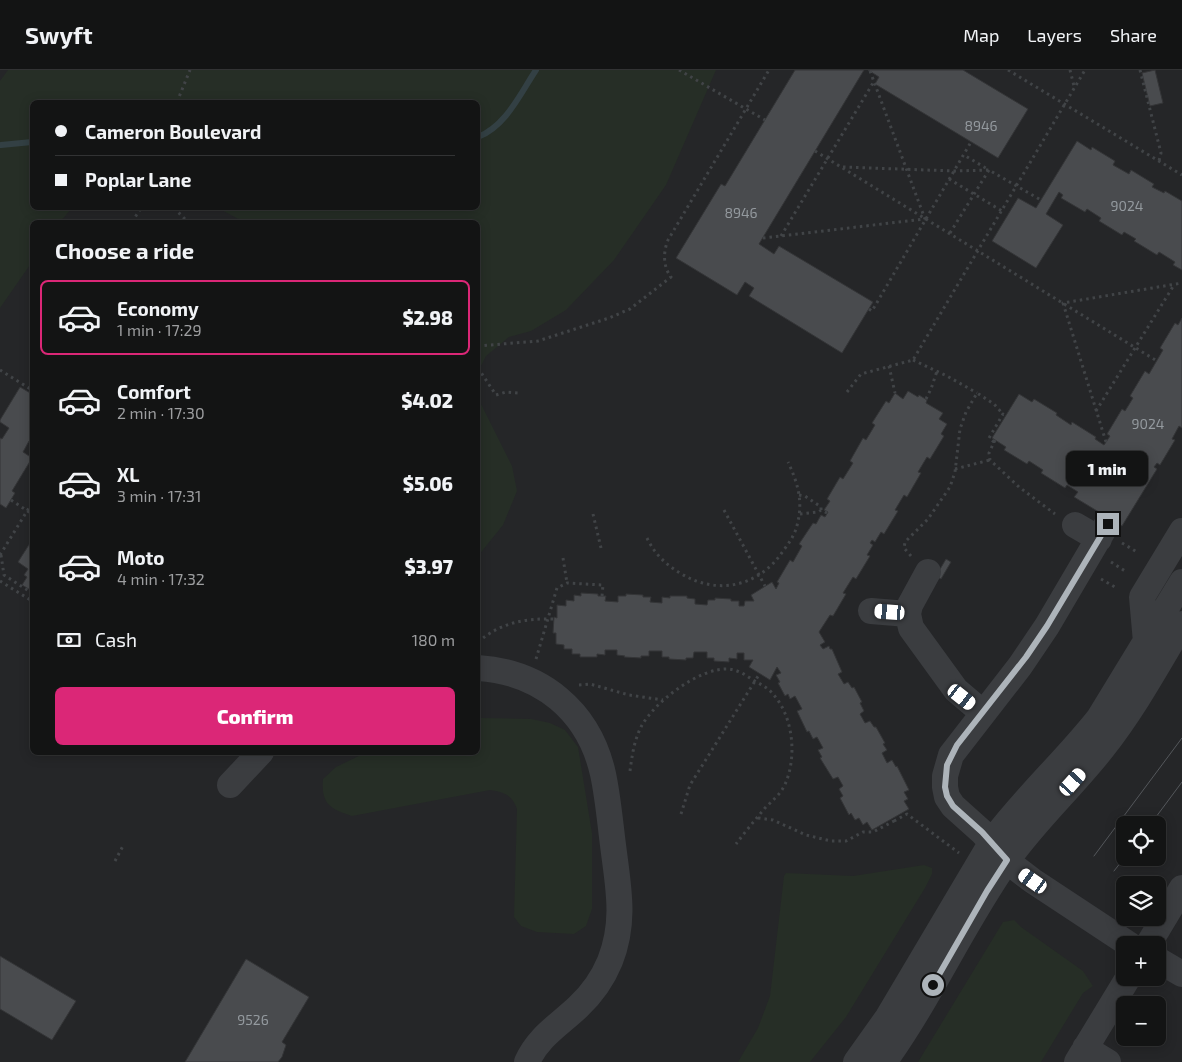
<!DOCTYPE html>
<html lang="en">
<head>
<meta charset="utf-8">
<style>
	:root { --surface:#131414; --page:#1c1d1d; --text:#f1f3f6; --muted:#9d9ea0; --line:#323334; --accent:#db2777 }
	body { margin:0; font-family:"Exo 2",sans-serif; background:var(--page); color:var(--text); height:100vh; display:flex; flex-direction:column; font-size:19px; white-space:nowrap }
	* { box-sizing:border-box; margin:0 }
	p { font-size:16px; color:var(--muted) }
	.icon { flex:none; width:28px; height:28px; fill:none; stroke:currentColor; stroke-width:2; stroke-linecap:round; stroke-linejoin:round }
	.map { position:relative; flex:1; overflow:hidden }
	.drawer { position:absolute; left:30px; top:150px; width:450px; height:535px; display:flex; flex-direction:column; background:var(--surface); border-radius:8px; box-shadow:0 2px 12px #0003,0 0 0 1px var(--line) }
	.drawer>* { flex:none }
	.guide { position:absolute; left:30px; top:30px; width:450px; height:110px; border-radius:8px; box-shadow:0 2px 12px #0003,0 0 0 1px var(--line); display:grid; align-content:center; height:110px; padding:0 25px; background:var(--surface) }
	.tools { position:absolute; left:1116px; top:746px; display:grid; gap:10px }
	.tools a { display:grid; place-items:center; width:50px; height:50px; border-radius:8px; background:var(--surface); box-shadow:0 2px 12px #0003,0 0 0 1px var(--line); font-size:25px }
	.end { position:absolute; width:22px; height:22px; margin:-11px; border:6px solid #adb4ba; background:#111; box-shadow:0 0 0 2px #111 }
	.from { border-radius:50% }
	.bubble { position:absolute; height:35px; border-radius:8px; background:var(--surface); box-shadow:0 2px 12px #0003,0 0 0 1px var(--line); font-size:16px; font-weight:800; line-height:35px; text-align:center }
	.car { position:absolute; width:15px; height:30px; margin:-15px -8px; border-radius:6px; box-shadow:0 0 4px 1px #0007; background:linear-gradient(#fff 24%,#345 0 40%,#fff 0 76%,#345 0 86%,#fff 0) }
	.guide b { display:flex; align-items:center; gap:18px; height:48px; font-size:19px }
	.guide b+b { border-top:1px solid var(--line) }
	.guide i { width:12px; height:12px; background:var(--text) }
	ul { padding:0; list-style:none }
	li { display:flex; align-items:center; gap:15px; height:75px; margin:0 10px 8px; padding:0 15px; border:2px solid transparent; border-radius:8px }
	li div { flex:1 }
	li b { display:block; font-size:19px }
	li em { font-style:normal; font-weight:800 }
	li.current { border-color:var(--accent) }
	li>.icon { width:45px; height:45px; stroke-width:1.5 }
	h2 { padding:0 25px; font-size:22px; line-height:60px }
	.pay { display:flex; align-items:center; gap:12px; height:55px; padding:0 25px; font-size:19px }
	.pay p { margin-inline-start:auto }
	.primary-button { display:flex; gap:10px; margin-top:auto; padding:10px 25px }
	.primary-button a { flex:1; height:58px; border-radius:8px; background:var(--accent); color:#fff; font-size:20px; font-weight:800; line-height:58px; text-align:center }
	header { display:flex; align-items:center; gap:30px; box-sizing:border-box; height:70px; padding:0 25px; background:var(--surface); border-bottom:1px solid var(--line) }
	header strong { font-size:24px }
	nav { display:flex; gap:28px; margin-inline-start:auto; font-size:18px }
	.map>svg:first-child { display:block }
	.built { fill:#252628; fill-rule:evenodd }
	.green { fill:#262e26 }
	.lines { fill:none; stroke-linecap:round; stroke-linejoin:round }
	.stream { stroke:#334044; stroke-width:6 }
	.building { fill:#494b4e; stroke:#343537 }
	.path { stroke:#414447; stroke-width:3; stroke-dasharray:2.5 4; stroke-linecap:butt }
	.minor { stroke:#3b3d40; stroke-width:26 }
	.tram { stroke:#54575b; stroke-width:1 }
	.route { stroke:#adb4ba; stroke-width:6 }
	.labels { text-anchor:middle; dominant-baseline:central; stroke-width:5; stroke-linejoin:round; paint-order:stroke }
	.number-label { font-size:14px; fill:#949a9f }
</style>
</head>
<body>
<header>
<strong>Swyft</strong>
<nav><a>Map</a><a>Layers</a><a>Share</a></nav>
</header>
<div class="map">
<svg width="1182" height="992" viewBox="0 0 1182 992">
	<rect width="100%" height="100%" fill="#191a1b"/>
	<!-- built -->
	<path class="built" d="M0,0H1182V992H0ZM32,32H478V138H32ZM32,152H478V682H32ZM1125,755H1158V788H1125ZM1125,815H1158V848H1125ZM1125,875H1158V908H1125ZM1125,935H1158V968H1125Z"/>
	<!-- green -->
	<path class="green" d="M8,0H716L666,115L614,190L566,240L531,261L509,267L486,286L478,302V152H244L218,138H478V32H32V138H72L60,152H32V192L0,238V11Z
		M478,328L512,396L517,421L503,455L478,486Z
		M481,648L531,649L550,653L565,660L578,677L592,763V839L586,856L574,864L537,862L521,856L514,847L517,739C512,725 504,722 490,720L352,746C330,739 321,734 323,709L336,697L365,683L478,682V649Z
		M924,795L932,798V804L925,818L846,947L810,992H738L758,958L770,926L784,806L786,803L853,806Z
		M1014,850L1021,857L1083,901L1093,916L1083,923L1041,992H918L1003,852Z"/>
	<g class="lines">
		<!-- stream -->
		<path class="stream" d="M478,67C506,56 520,24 536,0
			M1,75L32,72"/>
	</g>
	<!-- building -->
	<path class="building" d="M795,0H864L759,174L774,184L779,176L873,232L842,283L749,226L754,218L745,212L737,225L676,188L721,114L725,116Z
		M868,0H963L1028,39L998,88L875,14L879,7Z
		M1155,0L1163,33L1150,36L1142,3Z
		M1077,71L1091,80L1092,77L1115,91L1113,95L1129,104L1131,100L1154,114L1152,117L1164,123L1165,121L1182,131V200L1173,195L1175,192L1159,182L1157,185L1134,171L1136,169L1124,162L1122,165L1099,151L1101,148L1087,139L1085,142L1061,128L1063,125L1059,122L1046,144L1063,155L1036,198L992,171L1018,128L1036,138Z
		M1182,248V358L1179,356L1172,369L1175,370L1160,395L1157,393L1154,397L1157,399L1122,456L1074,427L1078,422L1067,415L1065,418L1041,403L1043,400L1029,391L1027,394L1004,380L1006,377L992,368L1019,324L1032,332L1034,329L1057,343L1056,345L1071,355L1072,352L1096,367L1095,369L1104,375L1110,366L1107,364L1122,339L1125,341L1133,328L1130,326L1145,301L1149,304L1163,280L1160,278L1175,253L1178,255Z
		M20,317L32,324V373L29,371L23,382L32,388L12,421L15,423L6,438L0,434V368L2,369L9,358L0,352V350Z
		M908,321L918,327L919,325L927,330L926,333L943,343L939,349L947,354L941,364L944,366L930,389L927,387L918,402L921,403L907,427L904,425L895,440L898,441L884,464L881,462L875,472L872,470L870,473L873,475L867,485L870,486L856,509L853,507L843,523L846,524L833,546L830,545L819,562L825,572L820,575L823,579L829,576L830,579H832L842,602L838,604L844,614L848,612L852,618L854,617L862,632L860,633L864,641L860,644L865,653L870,651L874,657H876L885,673L883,674L887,680L882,683L887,693L892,690L896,697L897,696L909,720L904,722L908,729L904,731L909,739L872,760L867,752L863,755L859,748L855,750L851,743L849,745L840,728L843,726L839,719L843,716L838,707L833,709L820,688L822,687L818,680L823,678L817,667L813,669L809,661L807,662L797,641L802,639L795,626L790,629L788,624L785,626L778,613L780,612L776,605L781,603L777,597L770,610L749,597L753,590H744V583H737V589L729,588V592L714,591V588H707V582H694L693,588H686V590L669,589V587H662V581H649V586H641V588L624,587L625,586L617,585V580H605V585L597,584V587H580V584H572V579H564V575L556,574V563H553L554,547L557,548V535L566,536V530L574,531V525L581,526V523L598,524V526H606L605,531L618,532V526H626V524L643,525V527H651L650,532L662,533V527L670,528V526H687V528L695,529V534L707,535L708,530H715V528L731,529V531H739V536H744L745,531H754L751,525L772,512L776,519L779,513L777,512L790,490L793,492L802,476L799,474L813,453L816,454L821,445L825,447L828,442L824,440L830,431L827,429L840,407L843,409L853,393L850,391L863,368L866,370L875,355L872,353L886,331L889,333L895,323L903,329Z
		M32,470V521L22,515L27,507L24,505L28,499L18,492Z
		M946,489L951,492L941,509L936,506Z
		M0,886L76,931L52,970L0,939Z
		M246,889L309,927L282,972L286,975L282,987L278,992H185Z"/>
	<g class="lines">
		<!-- path -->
		<path class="path" d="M679,0L765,50
			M1008,0L1182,105
			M1070,0L1074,16
			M1140,0L1161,83L1159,91
			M177,32L190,0
			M815,81L1157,291
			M843,97L954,101L989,100L1041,130
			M949,109L1002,141
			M174,138L188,152
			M132,152L141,138
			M950,163L989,100L964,85
			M781,166L873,13
			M763,168L925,149L870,1
			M869,239L872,241L971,72
			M478,276L538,271L609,248L630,239L671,207C663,197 663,182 668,170L769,0
			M913,290L947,306L977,323
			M889,296L895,323
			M478,298L496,325L506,322L519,323
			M0,300L32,320
			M847,322L861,304L913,290L1085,0
			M926,329L931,319L937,301
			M1096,341L1174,215
			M995,370L989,383L990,390L1019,417L1055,444
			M994,372L989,368L1003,344L1006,346
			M1106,372L1063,233L1182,213
			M955,399L990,390
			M799,425L805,426L821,437V440
			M11,430L32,444
			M724,440L765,516
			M593,444L601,478
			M800,444L818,442L821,440L827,443
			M647,468C654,483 665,494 680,503C717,526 759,517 783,481C790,472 796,463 798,451C803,430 797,411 788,392
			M1122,473L1137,482
			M0,485L32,433
			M1,485L4,505L32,523
			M911,486L904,478L905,472L928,449L950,417L955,402L960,359L966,342L977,323L994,334L1003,344
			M563,488L567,513
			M1111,492L1125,501
			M1101,509L1115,517
			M0,511L32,531
			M478,572C500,553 525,548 554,549
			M536,589L557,518L567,513L603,515L602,526
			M579,615L590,614L629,625L663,630
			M630,701C632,686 634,671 641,657C654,632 700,597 729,599C738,600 746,605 753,610C760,614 767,617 772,623C793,645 797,685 786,712C782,723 773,730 765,738C755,750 745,762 736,774
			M681,744L690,715L760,603
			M758,748L773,750L806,765L831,771H846L863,762H873L894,751L893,748
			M894,751L907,744L959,783
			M115,791L124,774"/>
		<!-- minor -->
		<path class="minor" d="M1107,454L1047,556L1020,596L951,685L945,706V717L947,727L953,736L982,762L1012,795L1033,811L1130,875
			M1075,455L1099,469
			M928,502L910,535L908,544L911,558L956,620L983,643
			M871,541L908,544
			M1146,572L1142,527L1182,461
			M478,598C541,602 589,641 603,704C608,727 610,752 613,775C618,816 626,851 610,891C603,908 592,924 578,937C559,955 538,967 527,992
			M230,715L261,682
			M1148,875L1182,818
			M1158,890L1182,904
			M1085,978L1108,992
			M856,992L888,947L993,770C1025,727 1066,690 1099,648L1182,512
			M884,992C931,927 963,853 1009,788C1037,749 1073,716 1102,679C1133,640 1157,596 1182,554
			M1077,992L1128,908"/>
		<!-- tram -->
		<path class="tram" d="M1150,755L1182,712
			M1094,786L1182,668
			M1114,801L1125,787"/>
	</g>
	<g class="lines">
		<!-- route -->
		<path class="route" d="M933,915L987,821L1007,790L982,762L953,736L947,726L945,717L947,695L957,675L1026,587L1047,556L1108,454"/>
	</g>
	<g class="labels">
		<!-- number labels -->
		<g class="number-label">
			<text x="981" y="55">8946</text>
			<text x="1127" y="135">9024</text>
			<text x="741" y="142">8946</text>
			<text x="1148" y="353">9024</text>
			<text x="253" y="949">9526</text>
		</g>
	</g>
</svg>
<div class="tools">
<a><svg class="icon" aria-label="locate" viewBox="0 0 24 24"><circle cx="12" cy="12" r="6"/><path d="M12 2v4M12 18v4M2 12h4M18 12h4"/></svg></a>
<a><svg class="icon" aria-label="layers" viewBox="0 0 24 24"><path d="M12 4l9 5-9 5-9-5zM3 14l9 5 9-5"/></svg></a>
<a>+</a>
<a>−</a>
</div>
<i class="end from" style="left:933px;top:915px"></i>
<i class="end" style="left:1108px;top:454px"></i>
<div class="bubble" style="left:1066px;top:381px;width:82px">1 min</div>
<i class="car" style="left:890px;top:542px;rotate:274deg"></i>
<i class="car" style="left:962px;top:627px;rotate:128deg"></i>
<i class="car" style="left:1073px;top:712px;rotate:42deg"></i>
<i class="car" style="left:1033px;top:811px;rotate:305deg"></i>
<div class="guide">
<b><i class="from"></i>Cameron Boulevard</b>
<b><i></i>Poplar Lane</b>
</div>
<section class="drawer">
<h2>Choose a ride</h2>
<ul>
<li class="current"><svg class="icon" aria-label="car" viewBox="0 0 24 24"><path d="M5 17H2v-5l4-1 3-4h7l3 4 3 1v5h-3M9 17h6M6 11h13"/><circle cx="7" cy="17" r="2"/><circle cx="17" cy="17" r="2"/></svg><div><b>Economy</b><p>1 min · 17:29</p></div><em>$2.98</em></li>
<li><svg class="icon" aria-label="car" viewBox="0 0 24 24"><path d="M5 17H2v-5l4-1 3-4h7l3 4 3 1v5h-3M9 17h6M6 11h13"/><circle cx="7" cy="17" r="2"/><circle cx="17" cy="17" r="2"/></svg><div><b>Comfort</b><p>2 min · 17:30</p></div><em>$4.02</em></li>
<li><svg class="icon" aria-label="car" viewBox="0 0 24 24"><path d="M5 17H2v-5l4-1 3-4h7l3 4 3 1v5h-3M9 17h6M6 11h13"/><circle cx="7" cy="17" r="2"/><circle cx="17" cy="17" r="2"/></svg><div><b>XL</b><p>3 min · 17:31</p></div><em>$5.06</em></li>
<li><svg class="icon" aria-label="car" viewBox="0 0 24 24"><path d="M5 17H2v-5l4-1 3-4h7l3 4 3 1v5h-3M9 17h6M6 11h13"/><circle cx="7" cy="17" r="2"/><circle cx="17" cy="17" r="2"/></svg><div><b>Moto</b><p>4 min · 17:32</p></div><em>$3.97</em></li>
</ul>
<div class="pay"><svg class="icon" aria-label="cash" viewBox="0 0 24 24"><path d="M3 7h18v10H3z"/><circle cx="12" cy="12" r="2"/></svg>Cash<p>180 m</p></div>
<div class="primary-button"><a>Confirm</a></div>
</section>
</div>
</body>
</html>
